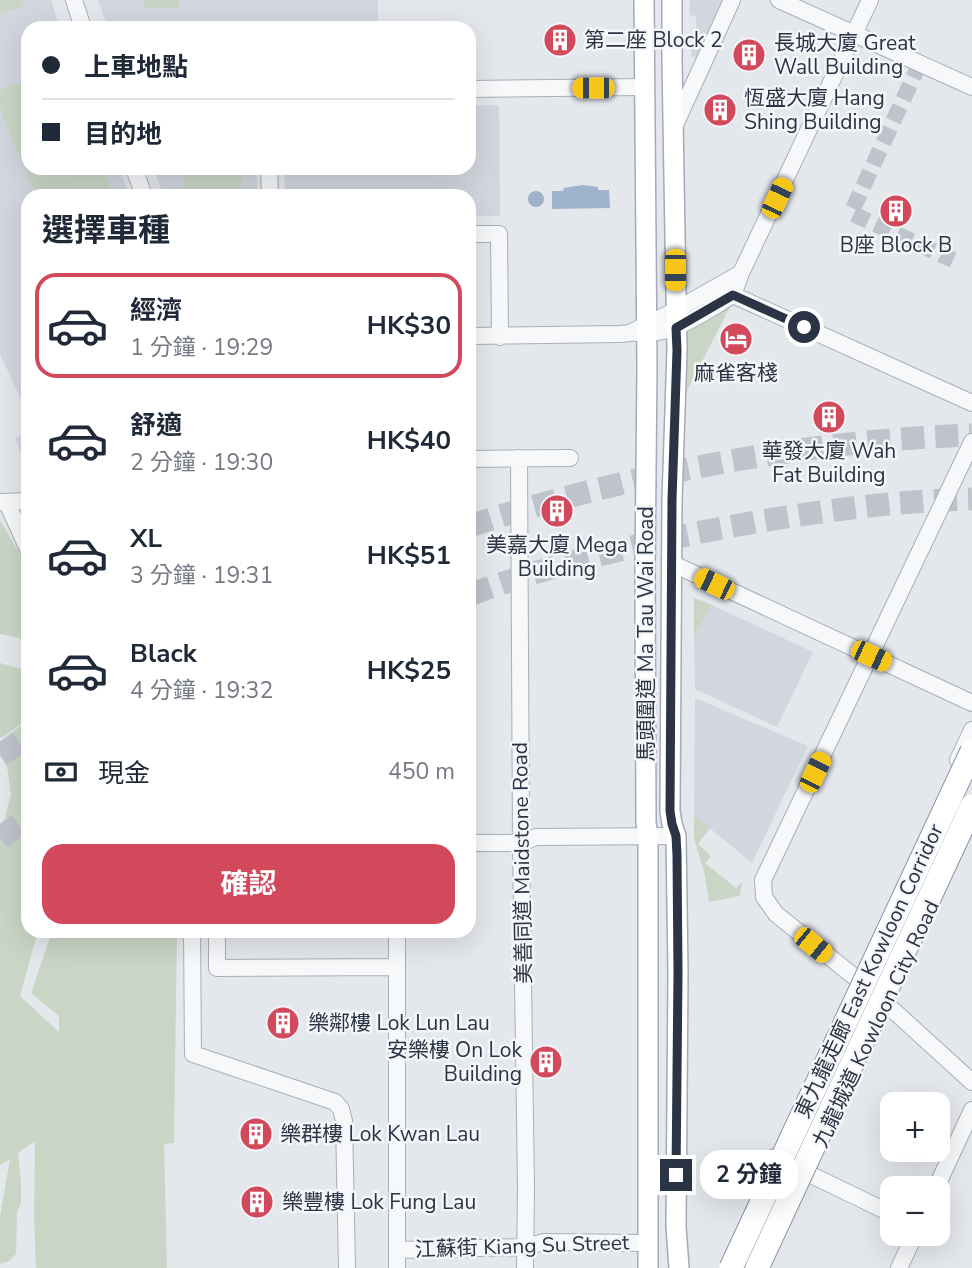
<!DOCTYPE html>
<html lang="zh-TW">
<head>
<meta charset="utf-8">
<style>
	:root { --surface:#fff; --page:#f6f6f7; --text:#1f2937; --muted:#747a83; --line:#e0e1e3; --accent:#d1495b }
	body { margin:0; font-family:"Nunito Sans","Noto Sans TC",sans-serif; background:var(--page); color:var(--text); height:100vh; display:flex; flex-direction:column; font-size:26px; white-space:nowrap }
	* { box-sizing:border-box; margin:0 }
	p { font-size:23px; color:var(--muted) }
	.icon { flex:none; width:38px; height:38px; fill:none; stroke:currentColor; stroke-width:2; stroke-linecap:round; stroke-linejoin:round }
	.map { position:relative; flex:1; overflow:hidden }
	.drawer { position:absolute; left:21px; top:189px; width:455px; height:749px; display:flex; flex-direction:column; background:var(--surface); border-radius:21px; box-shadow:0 7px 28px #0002 }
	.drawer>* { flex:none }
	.guide { position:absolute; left:21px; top:21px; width:455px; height:154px; border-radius:21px; box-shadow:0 7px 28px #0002; display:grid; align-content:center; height:154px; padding:0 21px; background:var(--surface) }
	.fabs { position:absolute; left:880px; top:1092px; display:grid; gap:14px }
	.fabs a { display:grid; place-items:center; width:70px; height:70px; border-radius:14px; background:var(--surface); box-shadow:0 7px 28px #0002; font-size:35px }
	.end { position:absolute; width:32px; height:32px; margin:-16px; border:9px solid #2b3445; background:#fff; box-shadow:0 0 0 4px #fff }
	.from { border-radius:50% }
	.bubble { position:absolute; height:49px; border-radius:21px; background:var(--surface); box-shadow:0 7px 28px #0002; font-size:23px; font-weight:700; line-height:49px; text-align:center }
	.car { position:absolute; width:21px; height:42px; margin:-21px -10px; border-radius:9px; box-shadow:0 0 5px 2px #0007; background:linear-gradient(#f5c518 24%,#345 0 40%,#f5c518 0 76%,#345 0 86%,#f5c518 0) }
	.guide b { display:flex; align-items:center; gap:24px; height:66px; font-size:26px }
	.guide b+b { border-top:2px solid var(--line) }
	.guide i { width:18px; height:18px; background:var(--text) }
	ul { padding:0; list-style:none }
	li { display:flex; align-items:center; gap:21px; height:105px; margin:0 14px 10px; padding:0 7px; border:4px solid transparent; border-radius:21px }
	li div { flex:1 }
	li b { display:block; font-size:26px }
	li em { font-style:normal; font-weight:700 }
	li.current { border-color:var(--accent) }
	li>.icon { width:63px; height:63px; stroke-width:1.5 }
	h2 { padding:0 21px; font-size:32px; line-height:84px }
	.pay { display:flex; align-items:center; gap:18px; height:77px; padding:0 21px; font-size:26px }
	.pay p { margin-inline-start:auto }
	.action { display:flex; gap:14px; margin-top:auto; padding:14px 21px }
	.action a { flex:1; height:80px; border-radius:21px; background:var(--accent); color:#fff; font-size:28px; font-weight:700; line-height:80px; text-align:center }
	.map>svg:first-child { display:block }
	.built { fill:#d2d6de }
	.green { fill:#c9d6c5 }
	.water { fill:#9fb4cc }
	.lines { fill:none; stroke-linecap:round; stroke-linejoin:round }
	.minor-tunnel { stroke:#bfc3cb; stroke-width:16; stroke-dasharray:16 8; stroke-linecap:butt }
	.highway-tunnel { stroke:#bfc3cb; stroke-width:23; stroke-dasharray:23 11; stroke-linecap:butt }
	.minor-casing { stroke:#a9aeb7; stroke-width:18 }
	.major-casing { stroke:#a3abb8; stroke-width:22 }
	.minor { stroke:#f7f8fa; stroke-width:16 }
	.major { stroke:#fff; stroke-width:19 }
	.highway-bridge-casing { stroke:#8b94a3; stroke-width:25; stroke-linecap:butt }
	.highway-bridge { stroke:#fff; stroke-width:23 }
	.route { stroke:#2b3445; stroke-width:9 }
	.labels { text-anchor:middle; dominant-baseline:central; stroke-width:5; stroke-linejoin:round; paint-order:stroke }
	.poi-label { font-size:21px; fill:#2b3445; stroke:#f4f6f9; text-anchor:start }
	.street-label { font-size:21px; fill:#2b3445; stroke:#f4f6f9 }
</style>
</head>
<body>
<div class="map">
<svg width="972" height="1268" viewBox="0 0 972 1268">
	<rect width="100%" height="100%" fill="#e4e7ec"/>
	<!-- built -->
	<path class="built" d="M0,0H51L60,28H28V168H119L130,196H28V415L0,354Z
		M98,0H378V28H108Z
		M690,0H723L696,58L691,56V49H696V16L690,15Z
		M469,105H499L500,216H469V196H285L284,168H469Z
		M153,168H257V196H164Z
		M28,432V471L15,438Z
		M712,605L813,652L777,727L695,689L694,636Z
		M695,698L808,746L752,863L694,815Z"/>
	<!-- green -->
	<path class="green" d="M0,0H22L24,6L0,14Z
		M144,0H179V8H144Z
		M179,21V28H118V22Z
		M28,79V168H102L113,196H36L0,109V90Z
		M185,168H241V196H184Z
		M733,301L678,408L680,329Z
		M0,521L24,560L28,561V640L0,634Z
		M694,598L712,605L694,636Z
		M0,663L28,671V719L1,738L0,737Z
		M28,721V931H38L20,996L59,1032V1016L31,993L52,931H177L174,1143L164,1144L167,1268H36L34,1219L35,1141L18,1153L21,1182V1203L17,1212L16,1254L9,1261L0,1264V1217L10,1159L0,1165V838L11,794L3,739Z
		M694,815L710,828L698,844L711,856L705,863L736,888L742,882L740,896L709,902L704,871L694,839Z"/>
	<!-- water -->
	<path class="water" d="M582,185L598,187V190H609L610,208L552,209V191H563L564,188Z
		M528 199a8 8 0 1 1 16 0a8 8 0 1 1-16 0Z"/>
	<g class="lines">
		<!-- minor-tunnel -->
		<path class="minor-tunnel" d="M920,63L851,213L953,260"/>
		<!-- highway-tunnel -->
		<path class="highway-tunnel" d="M469,526C631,474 802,441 972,435
			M469,595C550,565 638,544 722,528C804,513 888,501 972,499
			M0,755L28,737
			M0,838L28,818"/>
		<defs>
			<path id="minor" d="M74,0L83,28
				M779,0L972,87
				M469,89L644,87
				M675,125L732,0
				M134,168L144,196
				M269,168L270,196
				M469,234H499L500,337
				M733,295L741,273L870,0
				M733,295L972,403
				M636,333C672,337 703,313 733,295
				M469,336L620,334L630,333L676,310L741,273
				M972,442L763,880L764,897L776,914L872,991L972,1082
				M519,458L521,843L526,1187L525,1268
				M469,459L570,458
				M0,502L28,501
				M7,503L28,549
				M671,563L972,703
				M958,760L972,730
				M469,843H521L536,837L676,836
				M192,931L193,1054L335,1102L341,1109L344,1121L347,1268
				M217,931V968L397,967
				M774,1157L892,1214
				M936,1188L972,1110
				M397,1250L525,1247L544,1242L648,1243
				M397,1268V931
				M899,1268L915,1234"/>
			<path id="major" d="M644,0L647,368L645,568L646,823L648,836V1268
				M672,0V61L677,350L672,500L670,811L672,824L676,836L678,973L676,1226L679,1268"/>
		</defs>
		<!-- minor casing -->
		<use href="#minor" class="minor-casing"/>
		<!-- major casing -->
		<use href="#major" class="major-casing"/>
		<!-- minor -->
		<use href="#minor" class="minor"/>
		<!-- major -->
		<use href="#major" class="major"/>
		<defs>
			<path id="highway-bridge" d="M731,1268L972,751
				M757,1268L972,806"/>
		</defs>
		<!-- highway-bridge casing -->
		<use href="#highway-bridge" class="highway-bridge-casing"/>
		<!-- highway-bridge -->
		<use href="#highway-bridge" class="highway-bridge"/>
	</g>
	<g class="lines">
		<!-- route -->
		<path class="route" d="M676,1175L678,973L677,855L676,836L672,824L670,811L672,500L677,350L676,328L733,295L804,327"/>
	</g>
	<!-- icons -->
	<defs>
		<symbol id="building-disc" viewBox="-11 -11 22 22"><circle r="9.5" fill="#d1495b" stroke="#f4f6f9"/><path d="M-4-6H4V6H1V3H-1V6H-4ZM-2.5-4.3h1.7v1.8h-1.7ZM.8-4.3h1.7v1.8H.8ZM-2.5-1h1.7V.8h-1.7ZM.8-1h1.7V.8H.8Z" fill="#fff"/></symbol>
		<symbol id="hotel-disc" viewBox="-11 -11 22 22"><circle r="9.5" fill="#d1495b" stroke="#f4f6f9"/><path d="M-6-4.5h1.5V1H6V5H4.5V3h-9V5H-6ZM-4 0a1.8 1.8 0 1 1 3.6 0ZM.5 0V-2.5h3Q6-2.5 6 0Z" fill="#fff"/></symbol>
	</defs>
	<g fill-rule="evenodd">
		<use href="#building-disc" x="541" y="21" width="38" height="38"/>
		<use href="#building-disc" x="730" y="36" width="38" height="38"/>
		<use href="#building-disc" x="701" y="91" width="38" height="38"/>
		<use href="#building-disc" x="877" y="192" width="38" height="38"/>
		<use href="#hotel-disc" x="717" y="320" width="38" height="38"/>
		<use href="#building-disc" x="810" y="398" width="38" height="38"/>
		<use href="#building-disc" x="538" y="492" width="38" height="38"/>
		<use href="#building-disc" x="264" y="1004" width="38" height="38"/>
		<use href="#building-disc" x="527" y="1043" width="38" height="38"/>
		<use href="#building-disc" x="237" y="1115" width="38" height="38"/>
		<use href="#building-disc" x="238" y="1183" width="38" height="38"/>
	</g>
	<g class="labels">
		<!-- poi labels -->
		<g class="poi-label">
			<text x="584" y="40">第二座 Block 2</text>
			<text x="774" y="43">長城大廈 Great<tspan x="774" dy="24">Wall Building</tspan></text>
			<text x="744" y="98">恆盛大廈 Hang<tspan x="744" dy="24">Shing Building</tspan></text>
			<text x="896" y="245" text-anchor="middle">B座 Block B</text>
			<text x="736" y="373" text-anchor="middle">麻雀客棧</text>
			<text x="829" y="451" text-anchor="middle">華發大廈 Wah<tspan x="829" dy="24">Fat Building</tspan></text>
			<text x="557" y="545" text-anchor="middle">美嘉大廈 Mega<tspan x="557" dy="24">Building</tspan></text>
			<text x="308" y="1023">樂鄰樓 Lok Lun Lau</text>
			<text x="522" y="1050" text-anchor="end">安樂樓 On Lok<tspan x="522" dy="24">Building</tspan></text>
			<text x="280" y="1134">樂群樓 Lok Kwan Lau</text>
			<text x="282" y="1202">樂豐樓 Lok Fung Lau</text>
		</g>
		<!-- street labels -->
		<g class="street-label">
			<text transform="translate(646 634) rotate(-90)">馬頭圍道 Ma Tau Wai Road</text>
			<text transform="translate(522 863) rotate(-91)">美善同道 Maidstone Road</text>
			<text transform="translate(869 971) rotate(-65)">東九龍走廊 East Kowloon Corridor</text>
			<text transform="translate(876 1024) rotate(-65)">九龍城道 Kowloon City Road</text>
			<text transform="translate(522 1246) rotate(-2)">江蘇街 Kiang Su Street</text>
		</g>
	</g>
</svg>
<div class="fabs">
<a>+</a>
<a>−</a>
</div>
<i class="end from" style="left:804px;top:327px"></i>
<i class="end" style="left:676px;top:1175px"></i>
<div class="bubble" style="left:700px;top:1150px;width:98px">2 分鐘</div>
<i class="car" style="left:593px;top:88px;rotate:270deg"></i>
<i class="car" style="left:777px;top:198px;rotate:25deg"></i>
<i class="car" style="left:675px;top:270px;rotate:180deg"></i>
<i class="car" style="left:714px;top:584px;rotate:296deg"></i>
<i class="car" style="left:871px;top:656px;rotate:115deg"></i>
<i class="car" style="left:815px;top:772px;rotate:26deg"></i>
<i class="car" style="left:813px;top:945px;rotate:129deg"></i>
<div class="guide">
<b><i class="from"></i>上車地點</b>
<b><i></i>目的地</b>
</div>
<section class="drawer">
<h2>選擇車種</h2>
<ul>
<li class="current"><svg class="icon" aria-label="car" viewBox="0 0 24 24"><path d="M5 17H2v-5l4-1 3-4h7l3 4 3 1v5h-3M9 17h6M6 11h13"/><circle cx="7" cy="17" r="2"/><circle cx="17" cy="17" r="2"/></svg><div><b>經濟</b><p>1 分鐘 · 19:29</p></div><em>HK$30</em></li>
<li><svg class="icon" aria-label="car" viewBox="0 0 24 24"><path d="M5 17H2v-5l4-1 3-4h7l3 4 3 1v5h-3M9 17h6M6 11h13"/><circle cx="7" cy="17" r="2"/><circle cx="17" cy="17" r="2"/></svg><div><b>舒適</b><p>2 分鐘 · 19:30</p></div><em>HK$40</em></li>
<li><svg class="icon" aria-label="car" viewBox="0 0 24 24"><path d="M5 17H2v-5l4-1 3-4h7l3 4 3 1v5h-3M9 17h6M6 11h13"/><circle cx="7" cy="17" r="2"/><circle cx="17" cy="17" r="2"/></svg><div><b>XL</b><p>3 分鐘 · 19:31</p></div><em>HK$51</em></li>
<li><svg class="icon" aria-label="car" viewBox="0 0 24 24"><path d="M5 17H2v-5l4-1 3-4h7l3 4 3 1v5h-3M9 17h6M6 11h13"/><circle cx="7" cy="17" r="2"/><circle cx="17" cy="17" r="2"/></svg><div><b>Black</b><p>4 分鐘 · 19:32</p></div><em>HK$25</em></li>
</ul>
<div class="pay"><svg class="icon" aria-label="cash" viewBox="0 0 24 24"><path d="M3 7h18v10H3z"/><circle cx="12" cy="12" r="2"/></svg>現金<p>450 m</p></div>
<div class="action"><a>確認</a></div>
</section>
</div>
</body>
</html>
